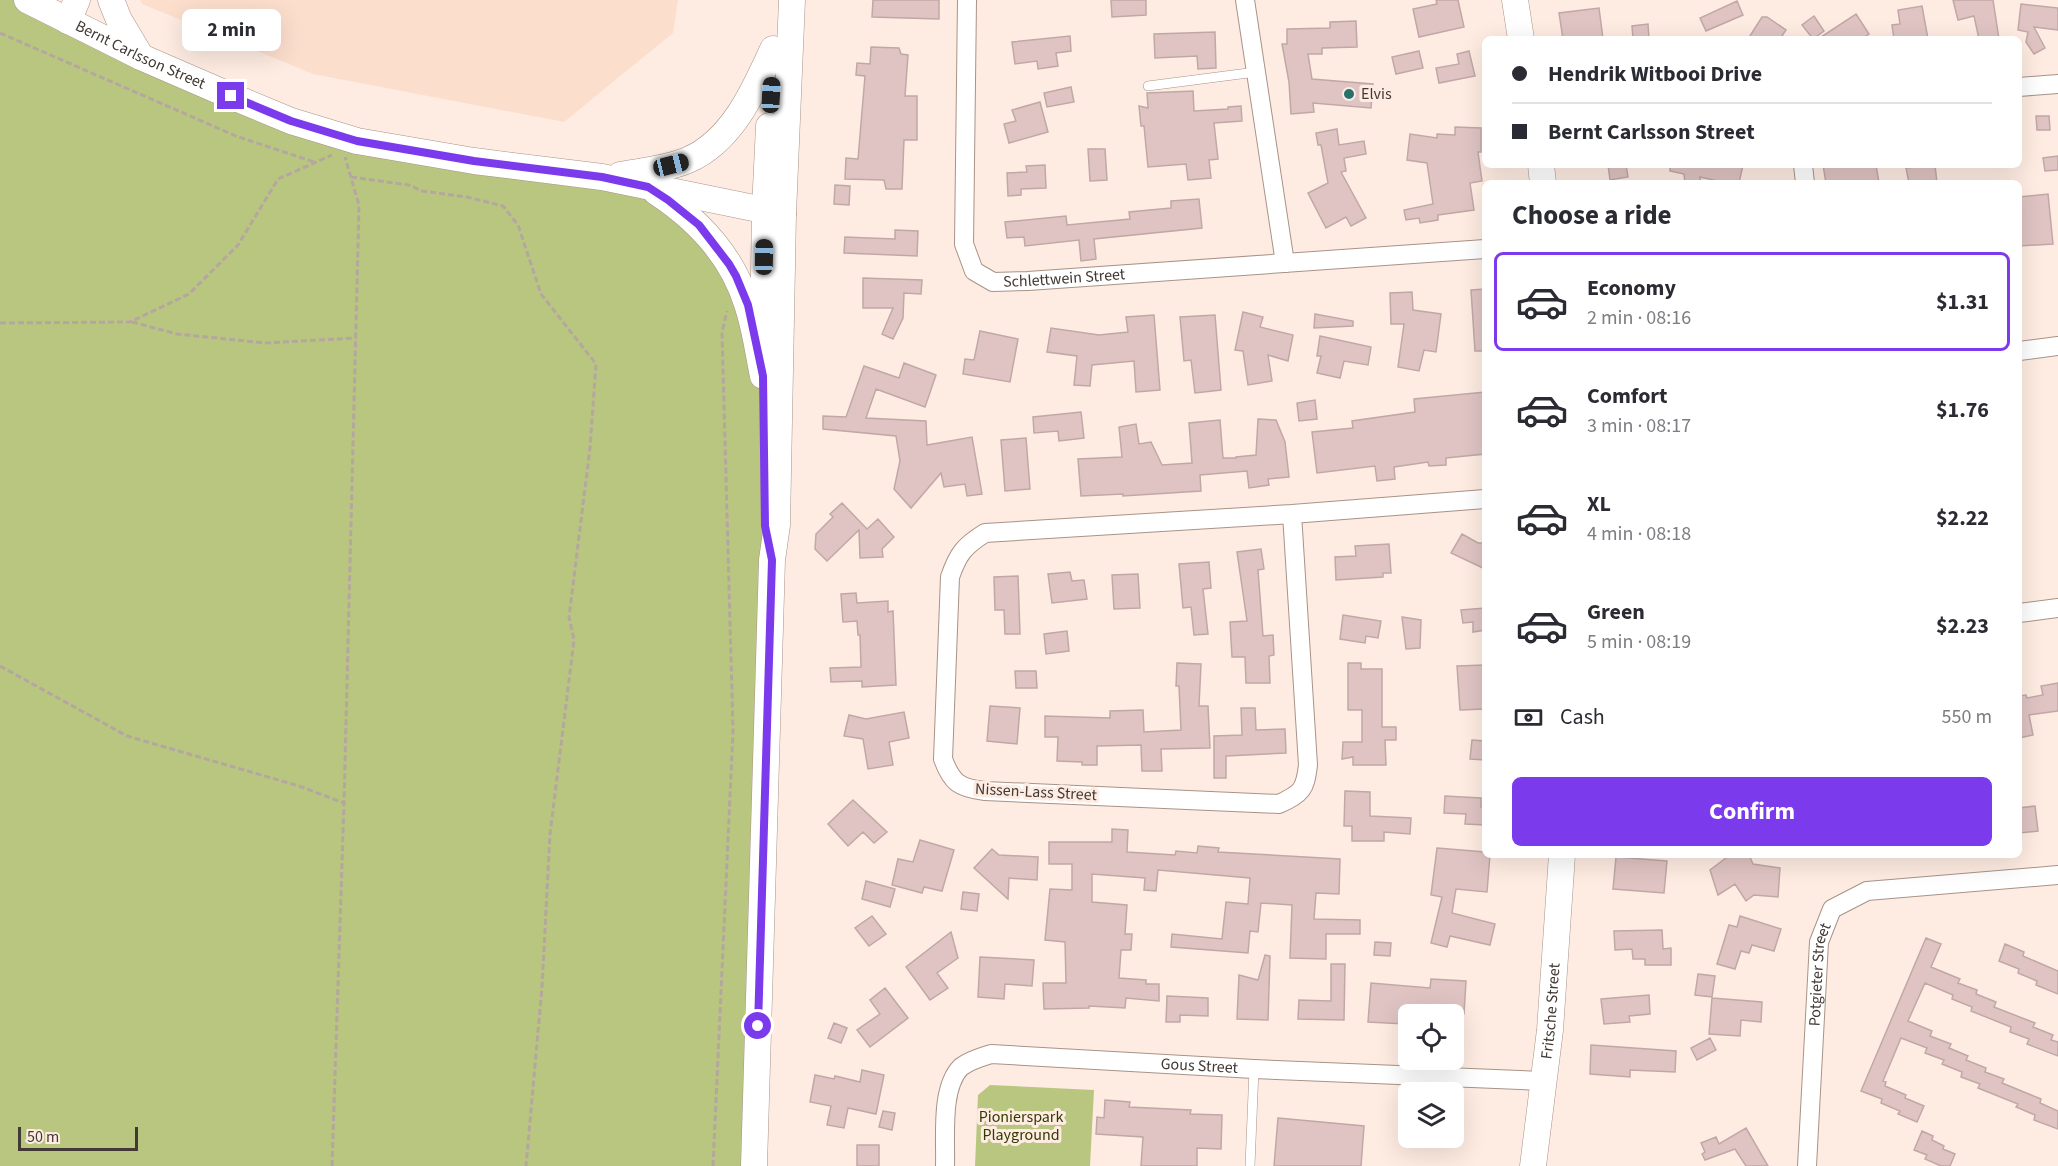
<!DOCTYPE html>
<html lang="en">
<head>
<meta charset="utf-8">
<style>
	:root { --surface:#fff; --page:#f7f7f7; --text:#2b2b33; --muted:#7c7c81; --line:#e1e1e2; --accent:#7c3aed }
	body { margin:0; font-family:"Source Sans 3",sans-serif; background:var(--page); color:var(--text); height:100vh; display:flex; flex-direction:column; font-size:22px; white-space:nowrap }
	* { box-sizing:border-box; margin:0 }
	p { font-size:20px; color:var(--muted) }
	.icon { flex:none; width:33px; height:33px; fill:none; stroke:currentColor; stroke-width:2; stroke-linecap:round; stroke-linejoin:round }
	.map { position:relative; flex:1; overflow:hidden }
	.details { position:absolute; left:1482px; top:180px; width:540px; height:678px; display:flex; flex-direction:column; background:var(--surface); border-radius:9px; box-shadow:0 6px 24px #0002 }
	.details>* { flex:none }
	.top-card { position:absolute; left:1482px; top:36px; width:540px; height:132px; border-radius:9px; box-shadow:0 6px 24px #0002; display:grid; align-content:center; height:132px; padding:0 30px; background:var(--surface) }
	.buttons { position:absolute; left:1398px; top:1004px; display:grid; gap:12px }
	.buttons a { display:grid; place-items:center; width:66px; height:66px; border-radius:9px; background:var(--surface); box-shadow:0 6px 24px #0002; font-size:30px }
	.scale { position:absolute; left:18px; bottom:15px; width:120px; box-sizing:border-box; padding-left:6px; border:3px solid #423934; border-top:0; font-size:16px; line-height:21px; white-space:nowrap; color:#423934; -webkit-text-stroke:4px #feece2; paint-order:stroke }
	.end { position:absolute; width:27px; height:27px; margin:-14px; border:8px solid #7c3aed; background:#fff; box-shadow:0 0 0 3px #fff }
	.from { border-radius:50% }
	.bubble { position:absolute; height:42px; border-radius:9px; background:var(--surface); box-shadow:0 6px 24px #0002; font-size:20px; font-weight:700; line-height:42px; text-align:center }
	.car { position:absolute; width:18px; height:36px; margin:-18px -9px; border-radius:8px; box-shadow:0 0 4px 2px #0007; background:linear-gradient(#222 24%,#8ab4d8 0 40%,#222 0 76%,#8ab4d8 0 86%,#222 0) }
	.top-card b { display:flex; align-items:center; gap:21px; height:57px; font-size:22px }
	.top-card b+b { border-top:2px solid var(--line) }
	.top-card i { width:15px; height:15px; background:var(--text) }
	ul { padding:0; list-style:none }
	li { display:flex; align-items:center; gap:18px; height:99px; margin:0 12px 9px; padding:0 18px; border:3px solid transparent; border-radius:9px }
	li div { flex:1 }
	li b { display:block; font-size:22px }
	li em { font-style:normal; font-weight:700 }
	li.current { border-color:var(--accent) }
	li>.icon { width:54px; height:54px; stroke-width:1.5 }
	h2 { padding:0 30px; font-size:27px; line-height:72px }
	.pay { display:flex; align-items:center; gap:15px; height:66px; padding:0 30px; font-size:22px }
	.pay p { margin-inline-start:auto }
	.cta { display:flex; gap:12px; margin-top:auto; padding:12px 30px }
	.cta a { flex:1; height:69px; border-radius:9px; background:var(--accent); color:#fff; font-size:24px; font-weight:700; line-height:69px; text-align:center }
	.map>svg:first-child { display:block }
	.built { fill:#fcdecd }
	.green { fill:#b9c680 }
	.building { fill:#dfc4c3; stroke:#c1a8a6; stroke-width:1.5 }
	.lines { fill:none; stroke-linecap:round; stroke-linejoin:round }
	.lane-casing { stroke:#a89387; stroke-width:10 }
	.street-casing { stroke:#a89387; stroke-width:20 }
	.secondary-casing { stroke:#a89387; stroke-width:27 }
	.path { stroke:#b5a79f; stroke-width:3; stroke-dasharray:6 3; stroke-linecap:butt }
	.lane { stroke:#fff; stroke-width:9 }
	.street { stroke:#fff; stroke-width:18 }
	.secondary { stroke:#fff; stroke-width:26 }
	.route { stroke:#7c3aed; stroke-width:8 }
	.poi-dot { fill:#28716c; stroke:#feece2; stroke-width:2 }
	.labels { text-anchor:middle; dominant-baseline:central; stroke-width:6; stroke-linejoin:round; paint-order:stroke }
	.street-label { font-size:16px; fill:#423934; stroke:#feece2 }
	.poi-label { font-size:16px; fill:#423934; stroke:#feece2; text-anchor:start }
	.park-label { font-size:16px; fill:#323a00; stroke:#feece2 }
</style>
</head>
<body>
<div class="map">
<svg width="2058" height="1166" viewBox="0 0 2058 1166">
	<rect width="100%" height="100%" fill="#feece2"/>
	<!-- built -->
	<path class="built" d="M140,0H678L673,33L564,122L313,74L142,4Z"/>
	<!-- green -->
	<path class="green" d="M0,0H27L291,121L648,187L722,252L763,376L765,526L754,1166H0Z
		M990,1085L1094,1090L1090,1166H975L978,1095Z"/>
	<!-- building -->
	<path class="building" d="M873,0H939V19L872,17Z
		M1111,0H1146V15L1112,17Z
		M1436,0H1458L1464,27L1419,37L1413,9L1437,4Z
		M1953,0H1993L1999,39H1979L1974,16L1958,20Z
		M1737,1L1743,15L1706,31L1700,18Z
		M2021,4L2058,8V30L2034,27L2045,48L2034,54L2026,42L2028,32L2018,30Z
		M1922,6L1928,39H1894L1892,25L1900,24L1898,10Z
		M1599,8L1603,39H1563L1559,13Z
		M1856,14L1869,34L1862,39H1818Z
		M1814,16L1824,31L1813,39L1802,25Z
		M1762,17H1767L1786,30L1780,39H1748Z
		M1356,21L1357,47L1322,48V54H1308L1312,79L1373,84L1371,108L1313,103L1314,112L1291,114L1289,82L1282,44H1287V29L1330,28V22Z
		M1648,24L1649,39H1633L1632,26Z
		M1215,32L1216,68L1198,69L1197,56L1155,58L1154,34Z
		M1070,36L1071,51L1056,53L1058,66L1038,69L1037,61L1015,64L1012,42Z
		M871,47L899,48L901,54L908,55L905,96H917V140H904L902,189H886L884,180L845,179L846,158L858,159L865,76L856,75L857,63L870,64Z
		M1419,51L1423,68L1396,74L1392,57Z
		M1469,51L1475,76L1439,83L1436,68L1459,64L1457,54Z
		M1071,87L1074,102L1047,107L1044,93Z
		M1193,91L1194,111L1228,109V107L1241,106L1242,121L1214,123L1218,159L1209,160L1211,178L1188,180L1186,164L1148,167L1144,126H1141L1139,106L1148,108L1147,93Z
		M1040,102L1048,132L1009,143L1004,124L1016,121L1012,110Z
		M2036,116H2049L2050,130H2037Z
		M1455,127L1481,128V152H1478L1482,181L1470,183L1474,210L1438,215V220L1420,223L1419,218L1406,220L1404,210L1433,204L1427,163L1407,160L1410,134L1437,138V134L1455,135Z
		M1337,129L1339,145L1364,141L1366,154L1344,158L1346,171L1341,172L1366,218L1351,226L1346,217L1326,228L1308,193L1328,183L1321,145H1318L1316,133Z
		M1088,149H1105L1107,180L1090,181Z
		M2058,156V170L2045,171L2043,158Z
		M1045,165L1046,188L1021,189V195L1008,196L1007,173L1027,172L1026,166Z
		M1608,165H1626L1628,177L1610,180Z
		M1670,165H1743L1739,183H1726L1700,177L1701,183H1685L1684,174L1670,171Z
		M1823,165H1876L1879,183H1826Z
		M1914,165H1935L1937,183H1909L1906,168L1914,167Z
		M835,185L850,186L849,205L834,204Z
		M2048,194L2053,244L2019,246V197Z
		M1199,199L1202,228L1094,239L1096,259L1081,261L1079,240L1025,246L1024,237L1007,238L1005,222L1066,216L1067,225L1130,219L1129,212L1171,208V201Z
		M895,230L918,231L917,256L844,253L845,237L895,239Z
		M863,278L922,280L921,294L904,293L903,318L893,339L882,334L893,308H863Z
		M1485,289V351H1475L1471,290Z
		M1412,292L1413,310L1441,314L1436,352L1424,350L1419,371L1398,367L1404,324H1391L1390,293Z
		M1243,312L1263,317L1260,327L1293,335L1288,361L1268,355L1272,381L1248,385L1243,351L1235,350Z
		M1315,314L1353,321V326L1314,328Z
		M1154,315L1160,390L1136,392L1134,361L1092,365L1090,386L1074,385L1077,356L1047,352L1051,328L1099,335L1128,332L1126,317Z
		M1215,315L1221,390L1195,393L1191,360L1184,361L1180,317Z
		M980,331L1018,339L1010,382L963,374L965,359L974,360Z
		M1320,336L1371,347L1368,365L1344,361L1340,378L1317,373L1321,356H1317Z
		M904,363L936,375L925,407L876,389L866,418L926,421L927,445L972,437L982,494L967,496L965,484L944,487L941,473L911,508L894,489L900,461L896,436L823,429V416L846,417L864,366L899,378Z
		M1485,392V454L1446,458V465L1429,466L1428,462L1394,467L1395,479L1377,481L1375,466L1317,473L1312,432L1353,428L1352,421L1415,412L1414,399Z
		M1315,400L1317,419L1299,421L1297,403Z
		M1081,412L1084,438L1059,441L1058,431L1034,433L1033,417Z
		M1258,419L1276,420L1285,442L1289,477L1268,479L1269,485L1249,488L1247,471L1200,475L1201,491L1123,496V494L1081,496L1078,459L1122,457L1119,427L1136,424L1139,444L1151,442L1162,465L1192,463L1189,423L1220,420L1223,458H1236V457L1256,455Z
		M1026,438L1030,489L1005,491L1001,440Z
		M842,503L867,529L878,519L894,537L882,549L883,557L860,558L859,530L827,561L815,549L816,534L833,517L830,514Z
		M1462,534L1478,543H1485V569L1451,553Z
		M1389,544L1391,573H1383V577L1336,580L1335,557L1356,556L1355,546Z
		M1261,549L1264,569L1258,570L1263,636L1273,635L1274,655L1269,656L1270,683H1246L1245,657H1232L1230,622L1247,621L1237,552Z
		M1209,562L1211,588L1203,589L1208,634L1194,635L1191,607L1183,608L1179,564Z
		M1070,572L1072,581L1084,580L1087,599L1052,603L1048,574Z
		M1138,574L1140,608L1114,609L1112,575Z
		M1018,576L1020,634H1005L1004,610H995L994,577Z
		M856,593L857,603L888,601V612L893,611L896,685L862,687V681L831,682L830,668L861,667L860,635H858L857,621L843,622L841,594Z
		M1485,608V630L1473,632V622L1463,623L1461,610Z
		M1343,615L1381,621L1378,638L1366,636L1365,643L1340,639Z
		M1402,617L1421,620L1420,648L1406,649Z
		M1067,631L1069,651L1046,654L1044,634Z
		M1177,663L1201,664L1199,706H1208L1210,748L1161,749L1162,771H1142L1141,745L1097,746V765H1082V762L1057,761L1058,737H1045V716L1110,718V711L1143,710L1144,732L1181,730L1179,686H1176Z
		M1348,663H1361V669H1382V727H1396V740H1385L1386,765H1353V757L1342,759L1343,742H1362V710H1348Z
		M1485,665V709L1460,710L1457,666Z
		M1015,671H1036L1037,688H1016Z
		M2058,683V711L2029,715L2033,735L2019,738V696L2026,695L2027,698L2043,695L2041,686Z
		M990,706L1020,708L1017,744L987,741Z
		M1241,708H1255L1256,730L1285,729L1286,753L1226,756V778H1214V736L1242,735Z
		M904,712L909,738L889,742L893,765L868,769L863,739L844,736L849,715L866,719Z
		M1472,740L1485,741V760L1470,759Z
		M1345,791L1370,792V816L1411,818L1410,834L1384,832V841H1352V826H1344Z
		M1445,796L1481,798V807H1485V825L1465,824L1466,814L1444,813Z
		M853,800L887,832L874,843L863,832L848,846L828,824Z
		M2035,806L2038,831L2019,833V808Z
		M1112,829L1128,830L1127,852L1175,855L1176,851L1197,853L1198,846L1219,848L1218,852L1340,859L1339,894L1316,893L1314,919L1360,920V934H1326V959L1290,958L1292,905L1261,903L1258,932L1250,931L1248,953L1171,947L1172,934L1222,939L1226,902L1248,904L1250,878L1158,870L1156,891L1144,890L1145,878L1092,874V902L1127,905L1125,934H1132L1131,950H1121L1119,978L1146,980V984H1159V1001L1126,998L1125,1008L1089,1006V1008L1044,1009L1043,983H1066L1065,942L1045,940L1050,889L1072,890V864H1049V842H1112Z
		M920,840L954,850L942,891L924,887L922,893L892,885L898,859L913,862Z
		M1437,848L1485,852V855H1490L1487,892L1456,889L1452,913L1495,924L1490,945L1450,936L1447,947L1431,943L1442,897L1431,895Z
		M992,849L999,855L1038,857L1037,880L1009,878L1008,899L974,868Z
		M1730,855H1749L1753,864L1780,868L1778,897L1754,895L1746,901L1735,884L1718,895L1710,870Z
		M1616,857L1667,861L1664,893L1613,889Z
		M866,881L895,889L890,907L862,899Z
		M963,892L979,894L977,911L961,909Z
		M872,916L886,934L869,946L855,928Z
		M1740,916L1781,929L1774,951L1752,945L1749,953L1741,951L1735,969L1717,964L1729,925L1737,927Z
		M1662,930L1663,949L1671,948V965H1645V959H1633L1632,949L1615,950L1614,931Z
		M951,932L958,958L937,973L948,988L930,1000L906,967Z
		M1926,938L1941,944L1931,967L1960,979L1958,983L1977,990L1976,994L1996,1002L1994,1007L2035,1023L2033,1027L2053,1035L2051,1040L2058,1042V1056L2027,1044L2029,1039L2010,1032L2011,1027L1971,1011L1972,1007L1952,999L1953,995L1925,983L1908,1021L1932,1031L1930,1036L1951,1044L1949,1048L1968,1056L1966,1060L1986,1068L1985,1072L2004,1079L2002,1083L2041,1099L2040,1103L2058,1111V1129L2034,1120L2035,1115L2016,1107L2018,1104L1978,1088L1980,1084L1961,1077L1962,1072L1942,1064L1944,1060L1925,1053L1927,1048L1901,1038L1883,1081L1886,1082L1885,1086L1906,1095L1905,1098L1924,1106L1917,1122L1898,1114L1900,1111L1881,1103L1882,1099L1861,1091Z
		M1375,942L1391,943L1390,956L1374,955Z
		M2005,944L2024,952L2023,956L2058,971V994L2036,985L2037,981L2018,973L2019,969L1999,961Z
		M1265,955L1270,956L1268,1020L1237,1019L1239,975L1258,980Z
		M980,957L1034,960L1032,986L1005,984L1004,999L978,997Z
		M1331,964H1345L1344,1020L1298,1019L1299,1000L1331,1001Z
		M1698,974L1715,976L1712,997L1695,995Z
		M1431,979L1466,981L1464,1014H1408V1016H1405V1024L1368,1022L1371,983L1430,988Z
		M885,988L908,1018L870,1047L857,1030L880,1014L870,1000Z
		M1649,995L1650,1014L1629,1016L1630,1022L1604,1024L1601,999Z
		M1167,996L1208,998V1016L1180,1015V1022H1166Z
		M1712,998L1762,1002L1761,1022L1741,1020L1740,1036L1709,1034Z
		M834,1023L847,1028L841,1043L828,1038Z
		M1710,1038L1716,1050L1697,1060L1691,1048Z
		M1591,1045L1676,1051L1675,1072L1630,1070V1077L1590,1074Z
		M862,1070L884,1075L876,1114L848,1108L844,1128L827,1125L831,1106L810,1102L815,1075L834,1079L835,1076L860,1082Z
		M1105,1100L1130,1102L1129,1107L1191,1110L1190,1114L1222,1115L1221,1149L1197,1148V1166H1141L1143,1137L1096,1134L1097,1117L1104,1118Z
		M883,1111L895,1113L892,1130L879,1127Z
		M1278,1118L1364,1126L1361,1166H1274Z
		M1746,1128L1768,1166H1746L1735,1149L1705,1160L1702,1154L1705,1152L1701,1143L1716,1137L1719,1144Z
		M1922,1131L1933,1136L1932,1140L1944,1146L1943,1149L1955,1154L1950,1166H1941L1925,1159L1927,1155L1914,1150Z
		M857,1145H879V1166H857Z"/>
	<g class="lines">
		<defs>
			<path id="lane" d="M1148,86L1256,72
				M1250,1166L1254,1069"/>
			<g id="street">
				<path id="s1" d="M967,0L964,244L974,271L993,282L1028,281L1485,249"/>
				<path d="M1245,0L1285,263"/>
				<path d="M2019,87L2058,84"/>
				<path d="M1803,165L1805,183"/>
				<path d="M2019,351L2058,346"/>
				<path d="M1292,514L1308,765C1305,790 1302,793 1279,804L985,791C959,788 952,783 943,759L950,577C958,554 964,546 985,533L1292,514L1485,499"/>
				<path d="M2019,613L2058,608"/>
				<path id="s2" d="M945,1166C946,1138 940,1088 961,1067C970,1060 981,1057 991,1054L1254,1069L1543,1081"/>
				<path id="s3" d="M1807,1166L1819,942L1832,909L1867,891L2058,875"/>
			</g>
			<g id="secondary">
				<path id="s4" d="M27,0L141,57L231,96L291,121L357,141L474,161L602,177L783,214"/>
				<path d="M111,0L119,20L141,57"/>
				<path d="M1515,0L1521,39"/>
				<path d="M68,21L77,0"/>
				<path d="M1541,165L1543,183"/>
				<path d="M620,175C642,171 667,169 688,160C732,141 754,91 773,49"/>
				<path d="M656,192C697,219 732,255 747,304C755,327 758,352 763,376"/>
				<path d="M763,338L765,209L769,126"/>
				<path d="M754,1166L772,560L777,525L783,214L792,0"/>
				<path id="s5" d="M1533,1166L1550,1030L1562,855"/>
			</g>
		</defs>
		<!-- lane casing -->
		<use href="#lane" class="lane-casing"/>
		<!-- street casing -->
		<use href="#street" class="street-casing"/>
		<!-- secondary casing -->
		<use href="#secondary" class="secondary-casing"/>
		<!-- path -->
		<path class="path" d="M0,33L236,136L314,162
			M351,177L409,185L422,191L467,197L503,206L518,225L541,294L596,364L590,448L569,617L574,640L550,834L542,987L526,1166
			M132,322L177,334L265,343L357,338
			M0,323L130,322L189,294L238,245L278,179L332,155
			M0,666L127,736L299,786L344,803L359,205L345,157
			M332,1166L344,803
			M713,1166L733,731L722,332L727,311"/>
		<!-- lane -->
		<use href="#lane" class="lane"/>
		<!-- street -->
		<use href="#street" class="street"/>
		<!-- secondary -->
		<use href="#secondary" class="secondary"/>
	</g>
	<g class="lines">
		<!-- route -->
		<path class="route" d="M231,96L291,121L357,141L474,161L602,177L648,187L668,200L699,225L729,264L736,276L748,305L763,376L765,526L772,560L758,1026"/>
	</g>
	<!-- markers -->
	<circle class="poi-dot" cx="1349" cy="94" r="6"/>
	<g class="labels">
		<!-- street labels -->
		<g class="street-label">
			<text stroke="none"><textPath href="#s4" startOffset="126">Bernt Carlsson Street</textPath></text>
			<text stroke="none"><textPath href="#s1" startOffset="366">Schlettwein Street</textPath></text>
			<text transform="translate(1036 792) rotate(3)">Nissen-Lass Street</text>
			<text stroke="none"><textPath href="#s3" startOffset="192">Potgieter Street</textPath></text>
			<text stroke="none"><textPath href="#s5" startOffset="156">Fritsche Street</textPath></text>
			<text stroke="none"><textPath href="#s2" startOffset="344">Gous Street</textPath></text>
		</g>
		<!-- poi labels -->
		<g class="poi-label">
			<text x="1361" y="94">Elvis</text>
		</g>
		<!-- park labels -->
		<g class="park-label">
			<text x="1021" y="1117">Pionierspark<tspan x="1021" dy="18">Playground</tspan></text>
		</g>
	</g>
</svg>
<div class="buttons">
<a><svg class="icon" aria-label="locate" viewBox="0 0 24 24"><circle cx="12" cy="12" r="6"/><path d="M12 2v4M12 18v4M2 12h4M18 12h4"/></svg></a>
<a><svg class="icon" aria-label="layers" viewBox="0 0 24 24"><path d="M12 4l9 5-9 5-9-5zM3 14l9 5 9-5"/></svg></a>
</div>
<div class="scale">50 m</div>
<i class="end from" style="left:758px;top:1026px"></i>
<i class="end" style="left:231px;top:96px"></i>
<div class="bubble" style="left:182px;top:9px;width:99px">2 min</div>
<i class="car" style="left:771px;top:95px;rotate:3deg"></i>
<i class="car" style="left:671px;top:165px;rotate:76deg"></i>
<i class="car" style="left:764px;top:257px;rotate:1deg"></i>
<div class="top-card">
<b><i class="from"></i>Hendrik Witbooi Drive</b>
<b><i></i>Bernt Carlsson Street</b>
</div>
<section class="details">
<h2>Choose a ride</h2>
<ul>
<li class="current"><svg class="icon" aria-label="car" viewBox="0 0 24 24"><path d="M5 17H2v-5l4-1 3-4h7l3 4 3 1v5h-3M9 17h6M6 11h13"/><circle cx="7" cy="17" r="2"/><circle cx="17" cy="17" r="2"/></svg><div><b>Economy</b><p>2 min · 08:16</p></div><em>$1.31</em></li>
<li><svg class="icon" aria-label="car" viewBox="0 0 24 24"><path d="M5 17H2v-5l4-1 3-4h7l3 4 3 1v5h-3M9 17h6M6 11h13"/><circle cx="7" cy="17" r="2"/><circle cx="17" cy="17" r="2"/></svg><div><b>Comfort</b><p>3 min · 08:17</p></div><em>$1.76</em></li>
<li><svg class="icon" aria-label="car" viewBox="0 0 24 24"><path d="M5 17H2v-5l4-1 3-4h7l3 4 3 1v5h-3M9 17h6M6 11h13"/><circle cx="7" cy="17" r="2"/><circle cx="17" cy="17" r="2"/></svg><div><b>XL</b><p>4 min · 08:18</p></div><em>$2.22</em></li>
<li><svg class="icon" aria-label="car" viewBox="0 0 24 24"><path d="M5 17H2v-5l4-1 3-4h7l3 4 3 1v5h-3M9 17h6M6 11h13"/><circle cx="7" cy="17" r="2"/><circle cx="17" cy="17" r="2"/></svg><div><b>Green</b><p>5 min · 08:19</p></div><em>$2.23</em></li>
</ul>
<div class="pay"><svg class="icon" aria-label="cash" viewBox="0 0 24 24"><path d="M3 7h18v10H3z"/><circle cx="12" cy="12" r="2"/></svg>Cash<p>550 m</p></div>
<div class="cta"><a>Confirm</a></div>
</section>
</div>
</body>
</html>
